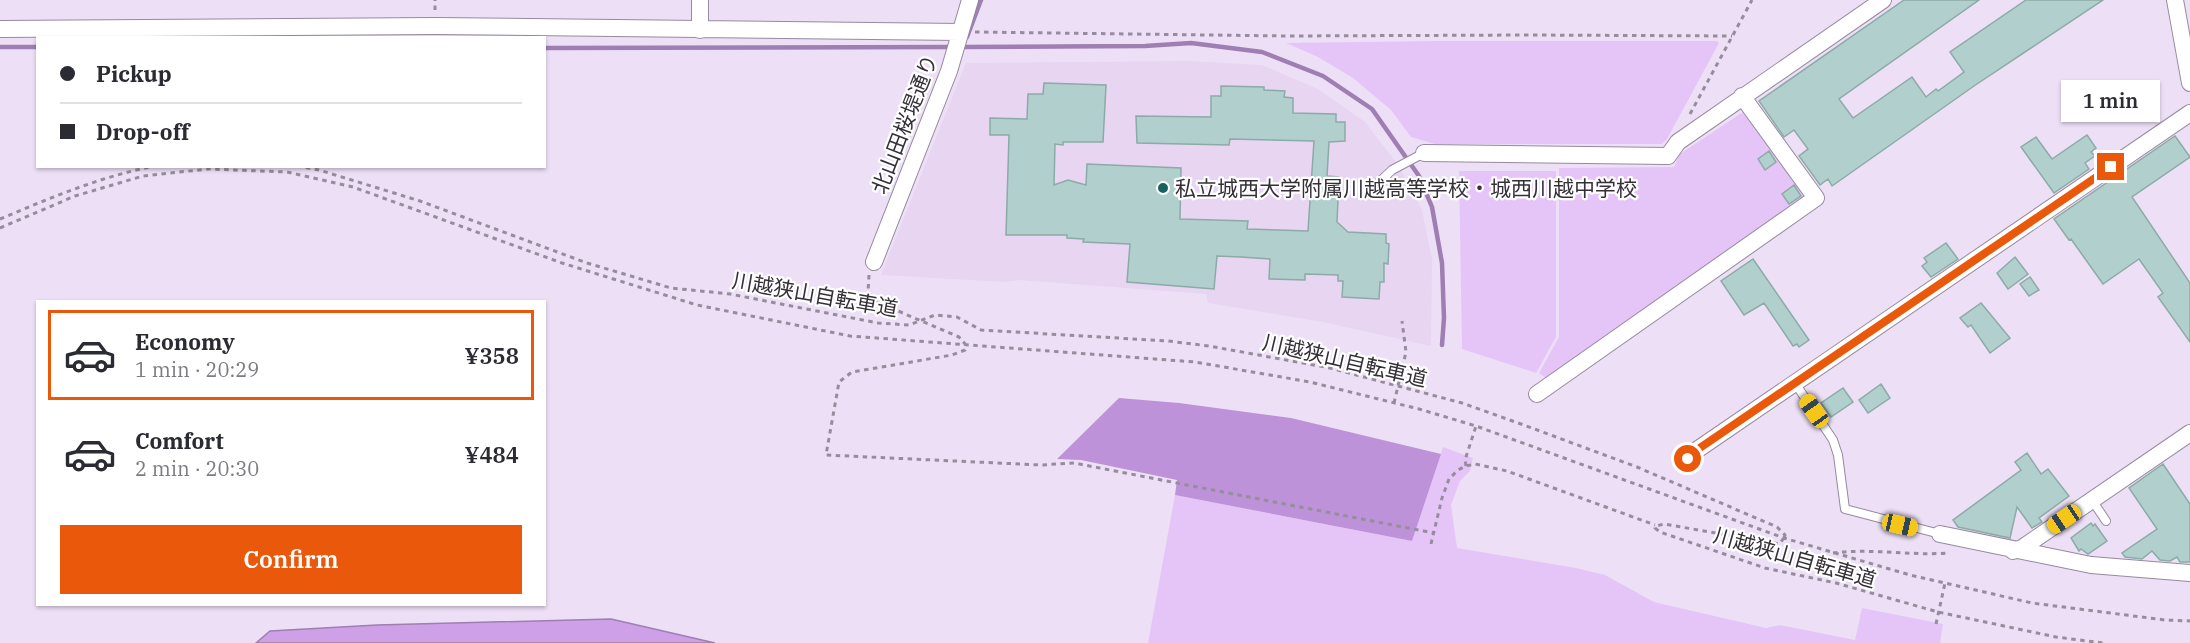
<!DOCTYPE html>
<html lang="en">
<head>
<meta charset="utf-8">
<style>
	:root { --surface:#fff; --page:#f7f7f7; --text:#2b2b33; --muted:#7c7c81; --line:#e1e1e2; --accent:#ea580c }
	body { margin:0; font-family:"IBM Plex Serif","Noto Sans JP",serif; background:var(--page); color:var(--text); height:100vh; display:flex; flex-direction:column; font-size:22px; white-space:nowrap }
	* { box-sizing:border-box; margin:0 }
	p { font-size:20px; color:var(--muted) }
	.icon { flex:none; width:33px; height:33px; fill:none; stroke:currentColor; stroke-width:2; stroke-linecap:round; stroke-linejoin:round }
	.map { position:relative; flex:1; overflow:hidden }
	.sheet { position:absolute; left:36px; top:300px; width:510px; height:306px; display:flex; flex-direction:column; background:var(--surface); border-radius:0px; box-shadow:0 2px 4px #0004 }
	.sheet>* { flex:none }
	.hud { position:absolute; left:36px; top:36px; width:510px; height:132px; border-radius:0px; box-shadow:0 2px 4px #0004; display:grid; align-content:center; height:132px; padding:0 24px; background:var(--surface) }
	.end { position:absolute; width:27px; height:27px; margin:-14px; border:8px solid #ea580c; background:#fff; box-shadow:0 0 0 3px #fff }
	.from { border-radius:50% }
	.bubble { position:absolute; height:42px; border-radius:0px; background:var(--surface); box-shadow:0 2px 4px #0004; font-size:20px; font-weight:600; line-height:42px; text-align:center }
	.car { position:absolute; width:18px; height:36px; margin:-18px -9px; border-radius:8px; box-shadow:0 0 4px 2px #0007; background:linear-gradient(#f5c518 24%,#345 0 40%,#f5c518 0 76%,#345 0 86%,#f5c518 0) }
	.hud b { display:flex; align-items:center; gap:21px; height:57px; font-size:22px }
	.hud b+b { border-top:2px solid var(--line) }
	.hud i { width:15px; height:15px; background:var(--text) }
	ul { padding:10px 0 0; list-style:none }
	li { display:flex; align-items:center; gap:18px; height:90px; margin:0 12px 9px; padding:0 12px; border:3px solid transparent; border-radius:0px }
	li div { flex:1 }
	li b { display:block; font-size:22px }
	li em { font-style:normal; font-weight:600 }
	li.active { border-color:var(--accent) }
	li>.icon { width:54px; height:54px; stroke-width:1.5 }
	.cta { display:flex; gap:12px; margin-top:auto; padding:12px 24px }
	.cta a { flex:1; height:69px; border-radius:0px; background:var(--accent); color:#fff; font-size:24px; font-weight:600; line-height:69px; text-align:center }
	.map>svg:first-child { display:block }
	.built { fill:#e7d5f2 }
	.green { fill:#e5c5f8 }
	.forest { fill:#be92d8 }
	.water { fill:#cda0e7; stroke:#9f7eb2; stroke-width:1.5 }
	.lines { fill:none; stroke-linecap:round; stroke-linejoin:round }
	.stream { stroke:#9f7eb2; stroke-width:4.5 }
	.building { fill:#b1d0cd; stroke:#8caaa7; stroke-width:1.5 }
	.service-casing { stroke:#968a9e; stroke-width:10 }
	.minor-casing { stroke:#968a9e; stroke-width:18 }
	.path { stroke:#968d9c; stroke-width:3; stroke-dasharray:4.5 4.5; stroke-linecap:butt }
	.service { stroke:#fff; stroke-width:8 }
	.minor { stroke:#fff; stroke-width:16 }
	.route { stroke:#ea580c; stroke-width:8 }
	.poi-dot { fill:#14635e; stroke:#fff; stroke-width:2 }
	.labels { text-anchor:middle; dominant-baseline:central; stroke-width:4.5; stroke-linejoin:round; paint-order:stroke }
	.street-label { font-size:21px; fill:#353038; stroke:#fff }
	.poi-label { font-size:21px; fill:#353038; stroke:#fff; text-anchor:start }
</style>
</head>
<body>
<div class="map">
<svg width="2190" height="643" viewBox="0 0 2190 643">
	<rect width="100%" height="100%" fill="#ede0f6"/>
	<!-- built -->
	<path class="built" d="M1188,61L1262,65L1318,89L1365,122L1399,166L1422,210L1432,259L1431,346L1323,322L1208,303L1206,294L1019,280L1005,282L881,275L966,63Z"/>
	<!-- green -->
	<path class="green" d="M1436,41H1717L1719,43L1667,139L1662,144H1435L1411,137L1391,110L1353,78L1318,57L1286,43Z
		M1743,112L1805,194L1804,200L1547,379L1539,373L1559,337V168L1674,167L1680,154Z
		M1459,171H1556V337L1536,373L1462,349Z
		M1443,447L1473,458L1470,471L1460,481L1451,505L1457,548L1576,568L1605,575L1654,602L1766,628L1780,625L1855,640L1862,608L1943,624L1940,643H1148L1175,495L1412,541Z"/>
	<!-- forest -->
	<path class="forest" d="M1119,398L1179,403L1291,418L1441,454L1412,541L1175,495L1177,480L1081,460L1057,459Z"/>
	<!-- water -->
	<path class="water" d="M611,619L715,643H256L270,631L377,625Z"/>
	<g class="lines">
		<!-- stream -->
		<path class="stream" d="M967,37L981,0
			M0,47H38
			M961,47L1145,46L1191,43L1262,52L1323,76L1372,109L1419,176L1432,207L1442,263L1444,318L1442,345
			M544,48L952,47"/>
	</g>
	<!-- building -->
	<path class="building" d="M1904,0H1979L1839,99L1853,118L1912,77L1926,97L1936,89L1938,91L1964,72L1950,52L2026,0H2103L1974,86L1832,186L1828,179L1820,185L1799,156L1808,149L1794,130L1784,137L1759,101Z
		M1044,83L1106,85L1103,142H1063V145L1055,144L1054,185L1068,180L1086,185L1087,164L1181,168L1180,219L1248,221L1247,229L1308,231L1314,141L1230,139L1229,145L1137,143L1136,116L1211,117V96H1221V86L1264,87V90L1285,91L1284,97L1293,98V113L1336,114V122H1345V141L1329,142L1327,176L1339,177L1337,222L1348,232L1386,234V243L1389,244L1388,264L1384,263V282H1380L1379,299L1342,297L1343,281H1338V275L1305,274V280L1269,279L1270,259L1241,257L1217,256L1214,289L1127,282L1130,244L1083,242L1084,239L1067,238V235H1006L1009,135H990V118L1027,119L1028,94H1043Z
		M2087,135L2096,148L2091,152L2095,156L2085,163L2089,169L2054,193L2021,147L2036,137L2052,159Z
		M2175,136L2190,157L2132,197L2190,283V342L2158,297L2163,293L2139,259L2103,284L2071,239L2069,240L2054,219Z
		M1769,151L1776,162L1765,170L1758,159Z
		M1794,185L1801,196L1789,204L1782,194Z
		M1946,243L1958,259L1931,277L1922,266L1927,262L1924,258Z
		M2015,257L2028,274L2008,289L1997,273Z
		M1753,259L1809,340L1799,347L1797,344L1793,346L1764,303L1744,315L1721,281Z
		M2030,277L2039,290L2029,296L2020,284Z
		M1981,303L2010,338L1990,353L1971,325L1968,327L1960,318Z
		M1881,384L1890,398L1868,413L1859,400Z
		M1843,388L1853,402L1831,417L1821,403Z
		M2027,453L2041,474L2048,469L2069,496L2039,518L2042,522L2032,528L2017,507L2010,538L1958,527L1953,520L2021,470L2015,462Z
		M2163,464L2190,504V562H2180L2177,557L2170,561L2160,560L2152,551L2142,559L2125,557L2122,553L2157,529L2129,488Z
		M2091,523L2093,526L2095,524L2107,541L2088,554L2081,549L2079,551L2071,538Z"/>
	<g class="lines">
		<defs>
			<path id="service" d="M1371,190L1392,170L1424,153
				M1795,383L1833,440L1838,455L1845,509L1940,534
				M2092,500L2106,521"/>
			<path id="minor" d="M2175,0L2190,83
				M0,29L435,26L960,32
				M700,30V0
				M1424,153L1668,156L1678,142L1883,0
				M874,262L949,71L970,0
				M1537,394L1816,198L1742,96
				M1688,459L1691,454L2190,113
				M1940,534L2091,565L2190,573
				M2013,551L2022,548L2190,433"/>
		</defs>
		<!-- service casing -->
		<use href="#service" class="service-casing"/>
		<!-- minor casing -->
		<use href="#minor" class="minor-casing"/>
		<!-- path -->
		<path class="path" d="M435,10V0
			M975,32L1287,36L1530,35L1732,36
			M1690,114L1752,0
			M297,166L319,170L420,201L587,263L671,288L730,294L878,323L909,325L935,315L957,317L981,330L1168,341L1209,346L1330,368L1462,403L1521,424L1637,467L1777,527L1785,535L1784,538
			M0,219C50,198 102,176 155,166
			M0,228L75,196L143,176L208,169L287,172L353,187L562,263L697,305L850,336L1195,362L1310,382L1419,409L1476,426L1784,538L1910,575L2032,603L2165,620L2190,621
			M869,275L868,292L877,302L959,337L966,345L965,350L952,355L852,372L839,382L826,455L1041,465L1074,463L1434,533
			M1394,403L1406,352L1402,321
			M1466,466L1465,460L1476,426
			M1784,538L1779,544L1664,524L1656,526L1655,528L1660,532L1765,568L1836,583L1938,612L2056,637L2103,643
			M1431,544L1442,498L1449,479L1458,470L1466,466L1475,464L1507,471L1655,525
			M1833,553C1872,548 1910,556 1949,553
			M1936,624L1945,583"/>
		<!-- service -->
		<use href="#service" class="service"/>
		<!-- minor -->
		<use href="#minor" class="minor"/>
	</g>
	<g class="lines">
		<!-- route -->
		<path class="route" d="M1688,459L1691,454L2111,167"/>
	</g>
	<!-- markers -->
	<circle class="poi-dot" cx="1163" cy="188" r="6"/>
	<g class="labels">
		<!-- street labels -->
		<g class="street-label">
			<text transform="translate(904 124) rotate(-69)">北山田桜堤通り</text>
			<text transform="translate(815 294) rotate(10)">川越狭山自転車道</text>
			<text transform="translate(1345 360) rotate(13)">川越狭山自転車道</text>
			<text transform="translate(1795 557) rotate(16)">川越狭山自転車道</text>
		</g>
		<!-- poi labels -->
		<g class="poi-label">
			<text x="1175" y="188">私立城西大学附属川越高等学校・城西川越中学校</text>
		</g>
	</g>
</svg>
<i class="end from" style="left:1688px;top:459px"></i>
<i class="end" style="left:2111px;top:167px"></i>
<div class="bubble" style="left:2061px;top:80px;width:99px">1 min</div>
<i class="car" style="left:1814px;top:411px;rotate:325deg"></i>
<i class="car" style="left:2064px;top:519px;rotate:236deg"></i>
<i class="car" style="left:1900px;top:525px;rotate:103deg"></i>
<div class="hud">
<b><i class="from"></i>Pickup</b>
<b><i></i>Drop-off</b>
</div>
<section class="sheet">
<ul>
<li class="active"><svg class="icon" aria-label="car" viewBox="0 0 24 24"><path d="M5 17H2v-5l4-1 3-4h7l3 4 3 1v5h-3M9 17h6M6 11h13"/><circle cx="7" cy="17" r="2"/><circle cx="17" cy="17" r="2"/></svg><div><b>Economy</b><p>1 min · 20:29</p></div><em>¥358</em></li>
<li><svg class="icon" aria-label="car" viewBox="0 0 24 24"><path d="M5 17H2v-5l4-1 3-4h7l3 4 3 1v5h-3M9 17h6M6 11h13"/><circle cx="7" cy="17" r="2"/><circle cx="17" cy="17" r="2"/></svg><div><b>Comfort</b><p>2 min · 20:30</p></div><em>¥484</em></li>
</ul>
<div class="cta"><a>Confirm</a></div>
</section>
</div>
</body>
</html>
